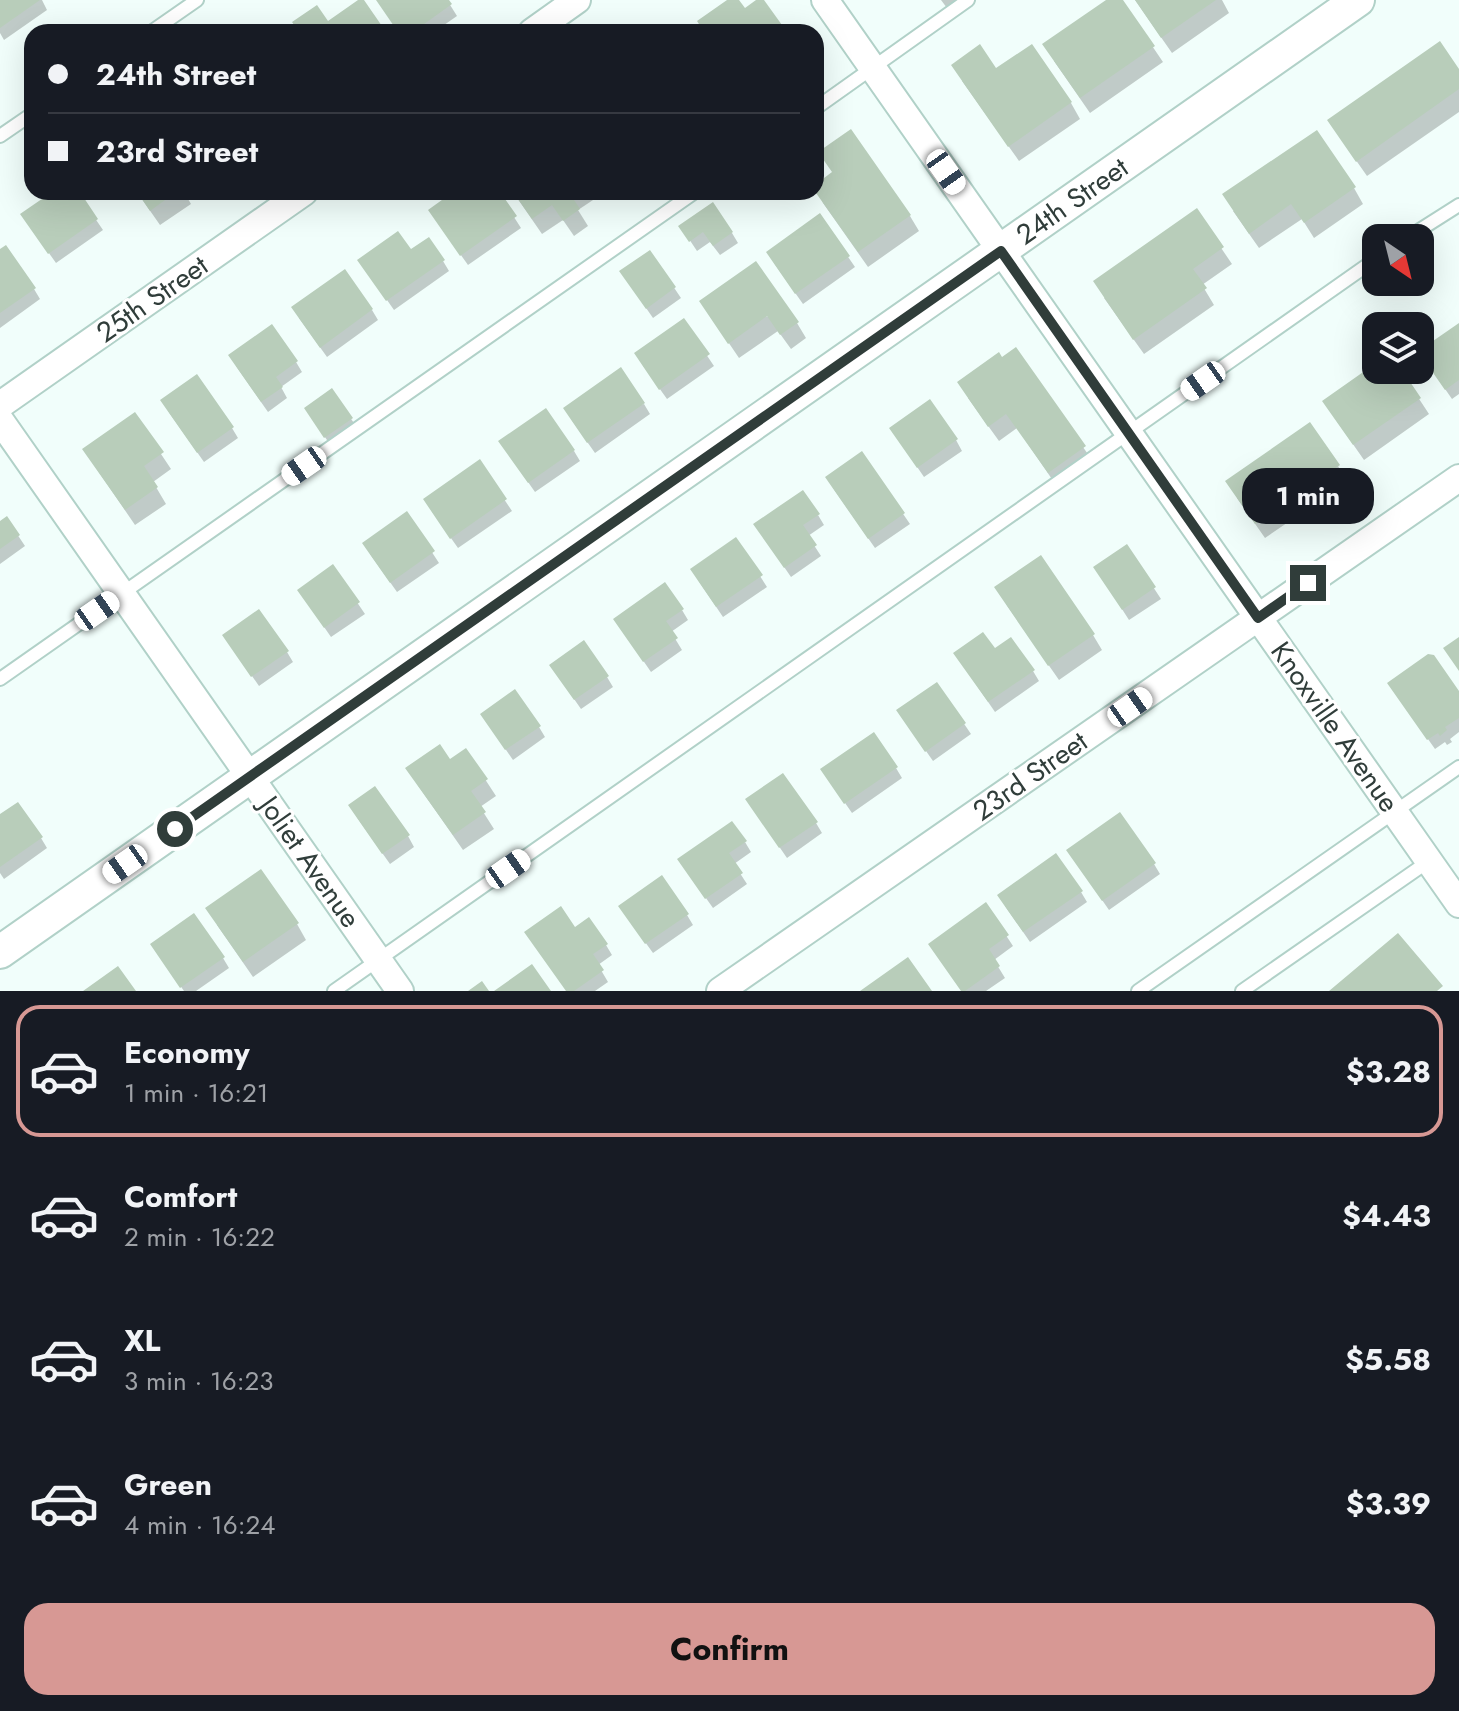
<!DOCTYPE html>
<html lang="en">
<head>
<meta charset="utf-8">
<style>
	:root { --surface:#171b24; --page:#242831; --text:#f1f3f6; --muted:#9ea1a6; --line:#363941; --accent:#d79894 }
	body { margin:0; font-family:Jost,sans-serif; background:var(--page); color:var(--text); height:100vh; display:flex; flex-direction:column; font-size:30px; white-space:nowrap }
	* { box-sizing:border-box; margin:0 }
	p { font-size:26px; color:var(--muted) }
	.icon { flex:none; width:44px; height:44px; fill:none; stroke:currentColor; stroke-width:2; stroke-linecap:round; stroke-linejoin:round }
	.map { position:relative; height:991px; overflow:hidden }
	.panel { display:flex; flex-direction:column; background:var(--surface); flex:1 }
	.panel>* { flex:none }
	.hud { position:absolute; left:24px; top:24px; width:800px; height:176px; border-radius:24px; box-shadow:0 8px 32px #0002; display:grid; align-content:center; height:176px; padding:0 24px; background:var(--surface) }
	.needle { width:52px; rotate:145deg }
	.tools { position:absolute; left:1362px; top:224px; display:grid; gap:16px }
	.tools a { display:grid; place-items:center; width:72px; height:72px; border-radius:16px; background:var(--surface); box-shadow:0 8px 32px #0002; font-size:40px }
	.end { position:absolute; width:36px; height:36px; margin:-18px; border:10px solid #303d3a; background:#fff; box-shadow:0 0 0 4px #fff }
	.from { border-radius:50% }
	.bubble { position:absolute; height:56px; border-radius:24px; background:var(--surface); box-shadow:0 8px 32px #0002; font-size:26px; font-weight:700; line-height:56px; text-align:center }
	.car { position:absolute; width:24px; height:48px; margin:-24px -12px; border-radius:10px; box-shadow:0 0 6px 2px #0007; background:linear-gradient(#fff 24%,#345 0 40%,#fff 0 76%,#345 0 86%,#fff 0) }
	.hud b { display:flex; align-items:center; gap:28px; height:76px; font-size:30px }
	.hud b+b { border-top:2px solid var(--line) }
	.hud i { width:20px; height:20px; background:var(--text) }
	ul { padding:14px 0 0; list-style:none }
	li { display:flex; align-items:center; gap:24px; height:132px; margin:0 16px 12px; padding:0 8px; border:4px solid transparent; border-radius:24px }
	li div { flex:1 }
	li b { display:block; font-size:30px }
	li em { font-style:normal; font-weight:700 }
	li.selected { border-color:var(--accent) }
	li>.icon { width:72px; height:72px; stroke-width:1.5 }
	.action { display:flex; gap:16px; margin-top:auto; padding:16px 24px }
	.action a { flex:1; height:92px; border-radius:24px; background:var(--accent); color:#111; font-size:32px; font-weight:700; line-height:92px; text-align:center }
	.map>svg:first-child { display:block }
	.shadow { fill:#0003 }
	.building { fill:#b8cdba }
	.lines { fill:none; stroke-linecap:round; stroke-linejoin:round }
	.service-casing { stroke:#b1d1c8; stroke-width:16 }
	.minor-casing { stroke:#b1d1c8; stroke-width:30 }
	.tertiary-casing { stroke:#b1d1c8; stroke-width:36 }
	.service { stroke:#fff; stroke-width:12 }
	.minor { stroke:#fff; stroke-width:26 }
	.tertiary { stroke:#fff; stroke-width:32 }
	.route { stroke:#303d3a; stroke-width:10 }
	.labels { text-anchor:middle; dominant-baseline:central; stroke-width:6; stroke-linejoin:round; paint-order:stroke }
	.street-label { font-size:28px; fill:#303d3a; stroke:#fff }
</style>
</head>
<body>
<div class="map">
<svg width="1459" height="991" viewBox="0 0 1459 991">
	<rect width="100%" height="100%" fill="#f1fefb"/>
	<!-- shadow -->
	<path class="shadow" d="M0,0H42L47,10L4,40L0,33Z
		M377,0H447L457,16L434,32H399Z
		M941,0H959L947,8Z
		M1109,0H1121L1163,62L1090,113L1054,61Z
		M1135,0H1222L1229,13L1172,53Z
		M1459,72V112L1367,176L1339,136Z
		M962,81L1071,103L1080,119L1019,161Z
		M816,186L910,216L919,231L868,267L823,203Z
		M1354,188L1363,204L1314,238L1302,219L1259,248L1233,211Z
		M55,192H77L103,230L56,263L29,225Z
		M137,192H184L191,204L160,225Z
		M456,192H498L521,228L468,265L436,220Z
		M513,192H596L599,196L578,210L588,226L574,236L563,220L542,234Z
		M1196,211L1232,264L1202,285L1214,305L1144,354L1104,298Z
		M820,216L855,267L803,304L774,263Z
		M681,227L732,233L738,243L720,255L710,242L697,251Z
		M0,252L34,289L40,299L0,328Z
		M650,252L681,298L653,318L628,282Z
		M443,261L449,271L394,310L366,270Z
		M701,302L797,323L806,338L791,349L778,331L739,358Z
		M372,310L378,320L327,357L299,318Z
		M683,320L714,366L667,399L642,364Z
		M1459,325V394L1452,399L1427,363Z
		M1016,350L1094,463L1058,488L1017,428L999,441L968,398L1001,360Z
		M296,362L302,372L281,387L287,398L268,412L236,366Z
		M1376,366V370H1400L1429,414L1364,460L1334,417Z
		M332,391L358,429L332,447L312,419Z
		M644,404L650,414L595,453L571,419Z
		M168,411L232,428L238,438L204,462Z
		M135,415L171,469L153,482L166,504L135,525L94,465Z
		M898,439L956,440L962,451L924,477Z
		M574,451L580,461L535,492L507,452Z
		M862,454L910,524L875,548L833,488Z
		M479,462L512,511L458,548L431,510Z
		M1338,466L1347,482L1265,538L1237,498Z
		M407,514L439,563L397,592L370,554Z
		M818,515L824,525L808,536L821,556L791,577L762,535Z
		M7,519L25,546L0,564V524Z
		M736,539L767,587L723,617L698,580Z
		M1127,547L1161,599L1129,620L1102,578Z
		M333,567L365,614L331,637L306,601Z
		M1006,604L1093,635L1102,650L1059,680Z
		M682,610L688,620L671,632L682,650L651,672L622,630Z
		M231,646L287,652L293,662L259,686Z
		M994,651L1033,671L1039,681L995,712L962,664Z
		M558,676L607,677L613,687L581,709Z
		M937,684L971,734L933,761L905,721Z
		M1396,694H1459V732L1450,739L1452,742L1447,745L1445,742L1435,749Z
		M489,725L539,727L545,737L513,760Z
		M466,750L496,796L480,807L494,829L463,850L417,784Z
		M896,768L902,778L852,813L829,780Z
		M754,810L816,823L822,833L787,858Z
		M356,816L408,836L414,847L390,864Z
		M0,817L41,838L47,848L4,879L0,873Z
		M745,842L751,852L734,864L747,884L713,908L686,870Z
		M1075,861L1154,864L1160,874L1109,910Z
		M1081,892L1087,902L1030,942L1005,906Z
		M986,905L1013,946L994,960L1005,978L986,991H962Z
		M687,915L693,925L653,953L627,917Z
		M297,924L306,940L253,977L217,925Z
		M574,929L606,945L612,955L598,965L608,982L595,991H567Z
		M159,955L223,958L229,968L196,991H184Z"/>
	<!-- building -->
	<path class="building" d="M0,0H40L0,28Z
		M358,0H364L384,29L379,32H299L292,22L317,5L328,21Z
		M376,0H449L452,4L413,32H398Z
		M727,0H739L745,8L756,0H764L787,32H704L697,21Z
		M1106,0H1123L1155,46L1080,98L1042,44Z
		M1135,0H1216L1161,38Z
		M1440,41L1459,69V89L1356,162L1327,120Z
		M980,44L996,68L1032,44L1072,102L1008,147L951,65Z
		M851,129L911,215L858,252L816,193V184L832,172L818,152Z
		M1317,130L1356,187L1304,223L1291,204L1249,234L1222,194Z
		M52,192H80L98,219L48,254L20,214Z
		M137,192H176L150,211Z
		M453,192H500L517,216L460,256L428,210Z
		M513,192H573L570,194L580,209L563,221L552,205L532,219Z
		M713,202L733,232L713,246L703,232L689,242L678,226Z
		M1197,208L1224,247L1193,269L1207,288L1133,340L1093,281Z
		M820,213L850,256L795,294L766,252Z
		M398,231L411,249L429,237L445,260L386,301L357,260Z
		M6,245L36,288L0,313V249Z
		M650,250L676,287L646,309L619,271Z
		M756,261L799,322L780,335L767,316L728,344L699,301Z
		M345,269L373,309L320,348L291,307Z
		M684,318L710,354L659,390L634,353Z
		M1459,323V380L1445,390L1420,354V350Z
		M272,324L298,361L276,377L283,387L261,402L228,355Z
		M1016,347L1086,446L1048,473L1006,414L988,427L957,382L999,352L1002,357Z
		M1376,363V370H1402L1421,398L1353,445L1322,401Z
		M621,367L645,403L587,443L563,408Z
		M197,374L234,427L197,453L160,400Z
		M332,388L353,418L324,438L304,408Z
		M930,399L958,439L917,468L889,428Z
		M546,408L575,450L528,483L498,441Z
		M135,412L164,452L144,466L158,487L125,510L82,449Z
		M1310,422L1340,465L1255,524L1225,481Z
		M862,451L905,513L868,539L825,477Z
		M480,459L507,499L450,539L423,499Z
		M803,490L820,514L803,525L817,545L784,568L753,524Z
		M407,511L435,551L390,583L362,543Z
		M7,516L20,535L0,549V521Z
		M736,537L763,575L716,607L690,569Z
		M1127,544L1156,587L1122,610L1093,567Z
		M1041,555L1095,634L1048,666L994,587Z
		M333,564L360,602L324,628L297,590Z
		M665,582L684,609L666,621L678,638L643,662L613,619Z
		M259,609L289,651L251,677L222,635Z
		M983,632L995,648L1011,637L1035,670L988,702L953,653Z
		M1459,637V671L1443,648Z
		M584,640L609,676L574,700L549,665Z
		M1428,654L1434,655L1459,691V718L1445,727L1447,730L1440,736L1438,733L1427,740L1387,683Z
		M937,682L966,723L925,752L896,710Z
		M515,689L541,726L505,750L480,714Z
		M874,732L898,767L844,804L820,769Z
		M440,744L450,759L466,748L488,779L471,791L486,812L453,835L405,768Z
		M783,773L818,822L779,848L745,799Z
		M375,786L410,835L382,854L348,805Z
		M18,802L43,837L0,867V814Z
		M1120,812L1156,863L1102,901L1066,850Z
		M732,821L747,841L729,853L743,873L705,899L677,859Z
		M1056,853L1083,891L1023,932L997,895Z
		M261,869L299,923L243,962L205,908Z
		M662,875L689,914L645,944L618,906Z
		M986,902L1009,935L989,949L1000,966L965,991H961L928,944Z
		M561,906L575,927L589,917L608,944L593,954L604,970L574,991H566L524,932Z
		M194,913L225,957L180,988L150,944Z
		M1398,933L1443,986L1437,991H1329Z
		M908,957L932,991H860Z
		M532,964L551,991H494Z
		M118,966L136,991H83Z
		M482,981L489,991H468Z"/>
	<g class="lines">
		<defs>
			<path id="service" d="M151,32L197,0
				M816,108L968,0
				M0,136L32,114
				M1407,238L1459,205
				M0,679L695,192
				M334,991L1376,259
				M1138,991L1459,767
				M1242,991L1429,861"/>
			<path id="minor" d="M825,0L1459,904
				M532,32L577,0
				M0,405L304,192
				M0,420L400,991
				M720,991L1459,478"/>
			<path id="tertiary" d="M0,952L1358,0"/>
		</defs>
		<!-- service casing -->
		<use href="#service" class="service-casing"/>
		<!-- minor casing -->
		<use href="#minor" class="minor-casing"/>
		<!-- tertiary casing -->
		<use href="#tertiary" class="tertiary-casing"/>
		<!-- service -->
		<use href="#service" class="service"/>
		<!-- minor -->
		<use href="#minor" class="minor"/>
		<!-- tertiary -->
		<use href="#tertiary" class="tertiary"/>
	</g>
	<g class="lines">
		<!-- route -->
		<path class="route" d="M175,829L1001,251L1258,618L1308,583"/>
	</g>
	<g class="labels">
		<!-- street labels -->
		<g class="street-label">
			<text transform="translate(1072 201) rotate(-35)">24th Street</text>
			<text transform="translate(152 299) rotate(-35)">25th Street</text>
			<text transform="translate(1335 727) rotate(55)">Knoxville Avenue</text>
			<text transform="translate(1030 776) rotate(-35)">23rd Street</text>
			<text transform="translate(310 862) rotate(55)">Joliet Avenue</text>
		</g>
	</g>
</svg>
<div class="tools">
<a><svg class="needle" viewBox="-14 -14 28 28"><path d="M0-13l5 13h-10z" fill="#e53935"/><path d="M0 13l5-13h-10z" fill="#9ea1a6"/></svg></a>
<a><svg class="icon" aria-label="layers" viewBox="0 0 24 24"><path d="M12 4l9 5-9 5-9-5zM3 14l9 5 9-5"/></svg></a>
</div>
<i class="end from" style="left:175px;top:829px"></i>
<i class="end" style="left:1308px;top:583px"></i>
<div class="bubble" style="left:1242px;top:468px;width:132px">1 min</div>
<i class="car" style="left:946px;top:172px;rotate:145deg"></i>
<i class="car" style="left:1203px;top:381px;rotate:235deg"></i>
<i class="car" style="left:304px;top:466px;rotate:235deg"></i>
<i class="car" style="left:97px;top:611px;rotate:55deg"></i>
<i class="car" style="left:1130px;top:707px;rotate:55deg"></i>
<i class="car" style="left:125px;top:864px;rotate:235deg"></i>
<i class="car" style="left:508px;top:869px;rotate:55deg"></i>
<div class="hud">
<b><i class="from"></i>24th Street</b>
<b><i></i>23rd Street</b>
</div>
</div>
<section class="panel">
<ul>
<li class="selected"><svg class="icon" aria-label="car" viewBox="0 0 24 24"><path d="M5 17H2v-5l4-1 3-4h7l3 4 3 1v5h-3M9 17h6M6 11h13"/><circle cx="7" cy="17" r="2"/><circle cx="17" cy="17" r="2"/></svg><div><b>Economy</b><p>1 min · 16:21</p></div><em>$3.28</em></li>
<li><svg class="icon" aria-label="car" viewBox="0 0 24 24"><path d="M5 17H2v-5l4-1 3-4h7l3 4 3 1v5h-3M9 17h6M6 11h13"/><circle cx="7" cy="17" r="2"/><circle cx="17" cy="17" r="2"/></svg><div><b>Comfort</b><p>2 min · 16:22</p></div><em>$4.43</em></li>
<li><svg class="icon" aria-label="car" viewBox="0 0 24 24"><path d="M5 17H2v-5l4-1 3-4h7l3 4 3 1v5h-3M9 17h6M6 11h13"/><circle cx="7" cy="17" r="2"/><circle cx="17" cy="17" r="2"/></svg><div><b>XL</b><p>3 min · 16:23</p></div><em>$5.58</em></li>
<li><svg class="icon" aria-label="car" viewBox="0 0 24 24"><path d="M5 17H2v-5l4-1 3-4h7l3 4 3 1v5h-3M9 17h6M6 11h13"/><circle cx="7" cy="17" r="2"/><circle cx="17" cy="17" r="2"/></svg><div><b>Green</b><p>4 min · 16:24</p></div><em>$3.39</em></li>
</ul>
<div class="action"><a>Confirm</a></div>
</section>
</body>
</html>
